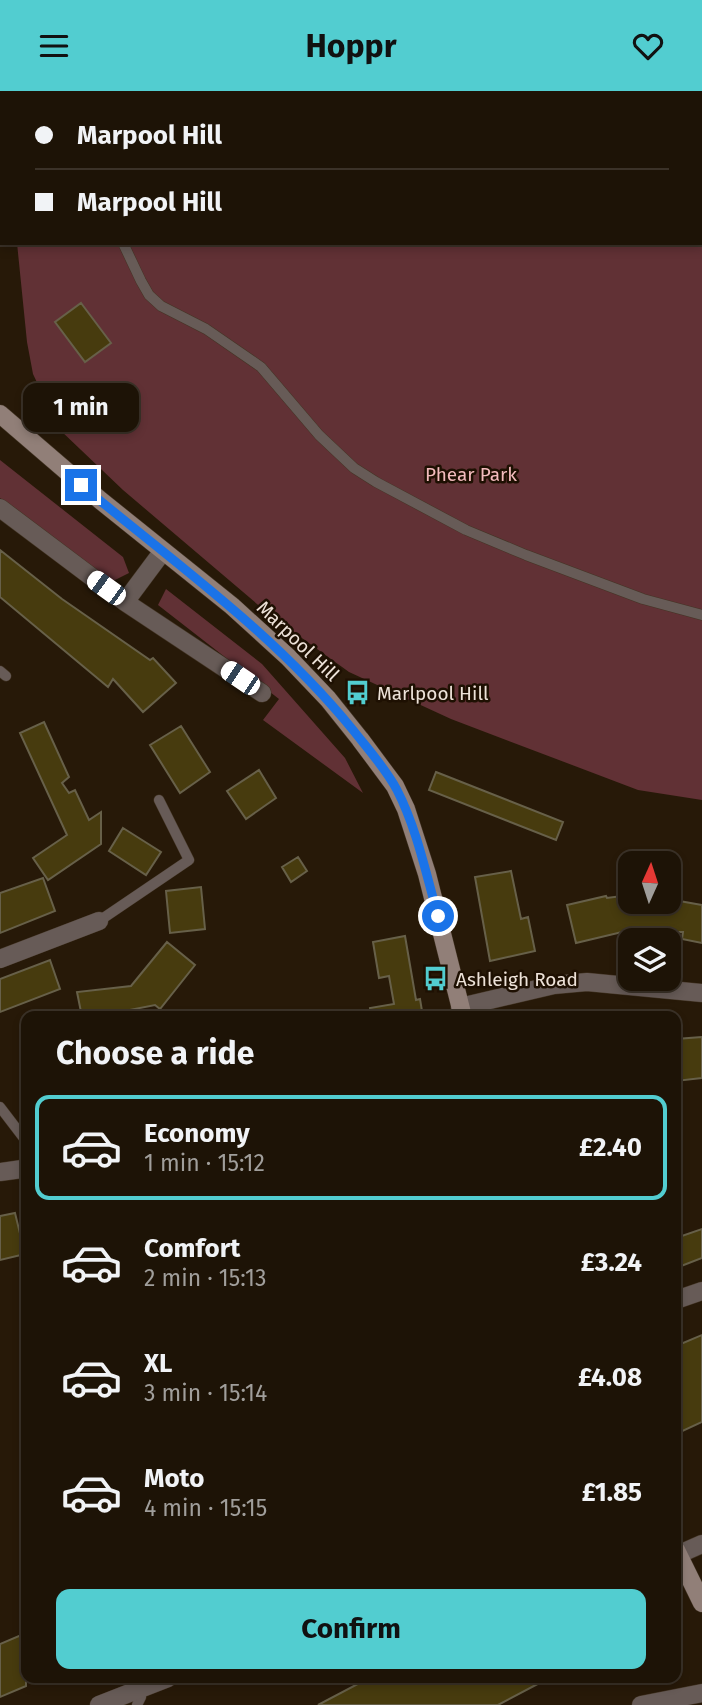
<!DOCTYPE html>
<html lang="en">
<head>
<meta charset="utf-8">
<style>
	:root { --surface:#1d1306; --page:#2a2014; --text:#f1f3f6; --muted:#a09e9b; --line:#3b3228; --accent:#52cdd0 }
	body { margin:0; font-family:"Fira Sans",sans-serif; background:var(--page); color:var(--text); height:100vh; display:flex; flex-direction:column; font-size:26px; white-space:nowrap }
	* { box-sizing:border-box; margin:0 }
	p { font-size:23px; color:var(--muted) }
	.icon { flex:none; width:38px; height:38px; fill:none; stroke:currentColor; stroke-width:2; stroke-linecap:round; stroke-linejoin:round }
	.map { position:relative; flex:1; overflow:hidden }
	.drawer { position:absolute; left:21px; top:920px; width:660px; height:672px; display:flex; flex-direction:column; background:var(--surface); border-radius:14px; box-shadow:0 4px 10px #0003,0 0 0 2px var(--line) }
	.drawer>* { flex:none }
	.hud { position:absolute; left:0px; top:0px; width:704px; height:154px; box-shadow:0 4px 10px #0003,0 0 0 2px var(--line); display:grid; align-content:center; height:154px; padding:0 35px; background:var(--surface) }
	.needle { width:46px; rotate:3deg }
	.tools { position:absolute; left:618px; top:760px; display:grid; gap:14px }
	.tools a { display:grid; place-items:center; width:63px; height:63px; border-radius:14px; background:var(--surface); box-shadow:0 4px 10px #0003,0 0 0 2px var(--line); font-size:35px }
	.end { position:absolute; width:32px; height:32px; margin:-16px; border:9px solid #1a73e8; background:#fff; box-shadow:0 0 0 4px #fff }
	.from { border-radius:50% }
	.bubble { position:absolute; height:49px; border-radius:14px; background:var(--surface); box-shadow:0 4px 10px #0003,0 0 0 2px var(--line); font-size:23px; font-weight:700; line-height:49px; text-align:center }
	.car { position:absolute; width:21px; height:42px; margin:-21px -10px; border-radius:9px; box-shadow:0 0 5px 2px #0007; background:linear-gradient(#fff 24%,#345 0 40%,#fff 0 76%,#345 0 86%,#fff 0) }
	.hud b { display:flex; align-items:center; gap:24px; height:66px; font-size:26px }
	.hud b+b { border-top:2px solid var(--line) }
	.hud i { width:18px; height:18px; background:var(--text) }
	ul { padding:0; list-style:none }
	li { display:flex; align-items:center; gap:21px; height:105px; margin:0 14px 10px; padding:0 21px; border:4px solid transparent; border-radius:14px }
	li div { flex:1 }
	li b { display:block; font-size:26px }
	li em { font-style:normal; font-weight:700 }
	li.selected { border-color:var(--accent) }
	li>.icon { width:63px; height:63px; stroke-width:1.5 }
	h2 { padding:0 35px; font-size:32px; line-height:84px }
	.action { display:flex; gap:14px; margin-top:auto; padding:14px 35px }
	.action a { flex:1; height:80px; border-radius:14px; background:var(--accent); color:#111; font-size:28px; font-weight:700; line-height:80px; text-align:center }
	header { display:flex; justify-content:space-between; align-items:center; height:91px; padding:0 35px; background:var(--accent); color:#111; font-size:32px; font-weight:700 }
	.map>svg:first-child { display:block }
	.green { fill:#613135 }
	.building { fill:#473b0e; stroke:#676049; stroke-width:2 }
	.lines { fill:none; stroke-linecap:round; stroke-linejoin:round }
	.lane-casing { stroke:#433525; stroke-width:11 }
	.street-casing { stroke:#433525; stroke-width:19 }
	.secondary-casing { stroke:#433525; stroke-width:19 }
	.lane { stroke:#675b57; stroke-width:10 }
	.street { stroke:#675b57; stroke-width:18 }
	.secondary { stroke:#917f78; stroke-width:18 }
	.route { stroke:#1a73e8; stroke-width:9 }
	.labels { text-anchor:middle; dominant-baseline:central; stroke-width:5; stroke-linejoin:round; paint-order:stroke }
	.park-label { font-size:19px; fill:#f3bbbd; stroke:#1e1002 }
	.street-label { font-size:19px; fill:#ede2d8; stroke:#1e1002 }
	.poi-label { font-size:19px; fill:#ede2d8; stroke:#1e1002; text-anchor:start }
</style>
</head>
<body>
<header><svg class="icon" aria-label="menu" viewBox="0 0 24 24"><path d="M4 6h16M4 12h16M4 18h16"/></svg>Hoppr<svg class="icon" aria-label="heart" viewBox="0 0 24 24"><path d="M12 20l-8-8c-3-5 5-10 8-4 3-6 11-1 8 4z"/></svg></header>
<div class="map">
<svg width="702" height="1614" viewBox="0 0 702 1614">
	<rect width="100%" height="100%" fill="#271908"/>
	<!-- green -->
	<path class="green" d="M12,0H702V709L638,699L451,628L349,581L270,524L123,399L59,338L33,283L27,251L17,152H702V2H12Z
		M0,369L123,466L129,482L111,491L21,425L0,407Z
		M166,498L262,573L345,667L363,702L263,629L279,608L158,514Z"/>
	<!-- building -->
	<path class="building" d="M81,212L111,252L85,271L55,231Z
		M0,459L62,508L150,569L153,567L176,592L143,621L113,588L108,596L0,506Z
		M44,631L69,686L62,692L69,702L75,699L89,729L101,721V753L48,789L33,767L67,744L20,642Z
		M181,635L210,681L180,702L150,654Z
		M259,679L276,707L246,728L227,700Z
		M436,681L563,731L556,749L429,699Z
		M123,737L161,761L146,784L109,760Z
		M298,766L307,780L291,791L282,776Z
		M511,780L521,828L528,826L535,860L490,870L475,786Z
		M43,787L55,820L0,842V802Z
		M201,796L205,838L170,842L166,800Z
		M630,804V810H668V808L702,814V852L682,848L683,841H656L655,838L622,843V841L576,852L567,814L606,805L607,807Z
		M405,845L416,909L420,908L423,926H371L370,917L394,913L389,885L379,887L373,851Z
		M167,851L195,874L160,918L155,914L94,926H82L77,901L131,895Z
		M50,869L60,898L0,921V888Z
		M702,946V987L676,990V948Z
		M15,1122L25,1163L0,1169V1125Z
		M702,1138V1167L676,1177V1147Z
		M702,1244V1331L676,1343V1255Z
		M26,1542V1595L0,1606V1553Z
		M369,1587H549L498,1614H318Z"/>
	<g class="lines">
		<defs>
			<path id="lane" d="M0,9H2
				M123,152L141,190L149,204L161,215L206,238L261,276L319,344L354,377L376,391L466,439L526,464L643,508L702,524
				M0,580L6,585
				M99,830L189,769L159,709
				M0,1016L26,1050
				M137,1614L141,1606L139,1599"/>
			<path id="street" d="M0,417L125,511L262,602
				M125,511L163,460
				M0,868L99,830
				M460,916L554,894L587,891L702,902
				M0,1081L22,1078L26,1080
				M676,1209L702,1200
				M677,1464L702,1453
				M99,1614L168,1587
				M641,1614L702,1602"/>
			<path id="secondary" d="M0,323L100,409L232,515L288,566L328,608L360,648L395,695L406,718L427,783L463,926
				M676,1459L702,1512"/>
		</defs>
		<!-- lane casing -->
		<use href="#lane" class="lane-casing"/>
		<!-- street casing -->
		<use href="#street" class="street-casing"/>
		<!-- secondary casing -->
		<use href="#secondary" class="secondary-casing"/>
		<!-- lane -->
		<use href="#lane" class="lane"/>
		<!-- street -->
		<use href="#street" class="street"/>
		<!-- secondary -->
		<use href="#secondary" class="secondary"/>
	</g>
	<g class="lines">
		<!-- route -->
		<path class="route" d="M81,394C176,473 274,542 353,639C368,658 386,678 397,699C417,738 426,783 438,825"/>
	</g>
	<!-- icons -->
	<defs>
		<symbol id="bus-bare" viewBox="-9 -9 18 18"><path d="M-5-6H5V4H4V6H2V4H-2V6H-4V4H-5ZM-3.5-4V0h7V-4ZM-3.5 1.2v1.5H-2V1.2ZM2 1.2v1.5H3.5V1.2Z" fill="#52cdd0" stroke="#1e1002" stroke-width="2.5" paint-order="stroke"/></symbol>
	</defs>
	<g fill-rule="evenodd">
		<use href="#bus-bare" x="340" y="584" width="35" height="35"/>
		<use href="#bus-bare" x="418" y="870" width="35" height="35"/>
	</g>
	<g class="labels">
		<!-- park labels -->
		<g class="park-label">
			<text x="471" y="383">Phear Park</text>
		</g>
		<!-- street labels -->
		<g class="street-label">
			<text transform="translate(298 550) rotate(44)">Marpool Hill</text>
		</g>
		<!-- poi labels -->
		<g class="poi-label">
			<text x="377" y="602">Marlpool Hill</text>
			<text x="456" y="888">Ashleigh Road</text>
		</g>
	</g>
</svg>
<div class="tools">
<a><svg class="needle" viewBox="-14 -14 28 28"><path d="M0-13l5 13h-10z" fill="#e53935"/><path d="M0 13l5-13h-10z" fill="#a09e9b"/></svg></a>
<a><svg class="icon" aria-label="layers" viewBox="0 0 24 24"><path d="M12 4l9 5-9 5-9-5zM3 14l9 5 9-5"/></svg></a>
</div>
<i class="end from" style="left:438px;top:825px"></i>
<i class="end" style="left:81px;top:394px"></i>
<div class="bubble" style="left:23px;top:292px;width:116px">1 min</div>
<i class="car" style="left:106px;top:497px;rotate:306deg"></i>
<i class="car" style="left:240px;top:587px;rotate:304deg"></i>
<div class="hud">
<b><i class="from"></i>Marpool Hill</b>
<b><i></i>Marpool Hill</b>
</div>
<section class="drawer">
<h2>Choose a ride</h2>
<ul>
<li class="selected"><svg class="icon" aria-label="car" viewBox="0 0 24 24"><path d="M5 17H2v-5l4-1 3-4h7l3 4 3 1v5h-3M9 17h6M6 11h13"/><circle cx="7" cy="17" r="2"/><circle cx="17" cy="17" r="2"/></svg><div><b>Economy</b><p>1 min · 15:12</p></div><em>£2.40</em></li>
<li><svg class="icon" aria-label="car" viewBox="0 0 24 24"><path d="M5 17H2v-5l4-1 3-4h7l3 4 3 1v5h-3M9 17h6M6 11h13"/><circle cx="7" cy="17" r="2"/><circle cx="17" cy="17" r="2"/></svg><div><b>Comfort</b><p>2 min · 15:13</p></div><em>£3.24</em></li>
<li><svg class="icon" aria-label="car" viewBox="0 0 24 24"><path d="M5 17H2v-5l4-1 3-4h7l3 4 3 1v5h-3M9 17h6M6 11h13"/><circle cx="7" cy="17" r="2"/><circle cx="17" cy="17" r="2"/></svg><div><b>XL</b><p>3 min · 15:14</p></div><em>£4.08</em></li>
<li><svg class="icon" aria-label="car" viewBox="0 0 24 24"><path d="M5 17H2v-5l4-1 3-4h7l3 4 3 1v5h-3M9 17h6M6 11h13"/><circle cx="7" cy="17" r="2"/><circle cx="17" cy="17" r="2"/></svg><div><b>Moto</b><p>4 min · 15:15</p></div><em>£1.85</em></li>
</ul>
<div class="action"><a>Confirm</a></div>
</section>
</div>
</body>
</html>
